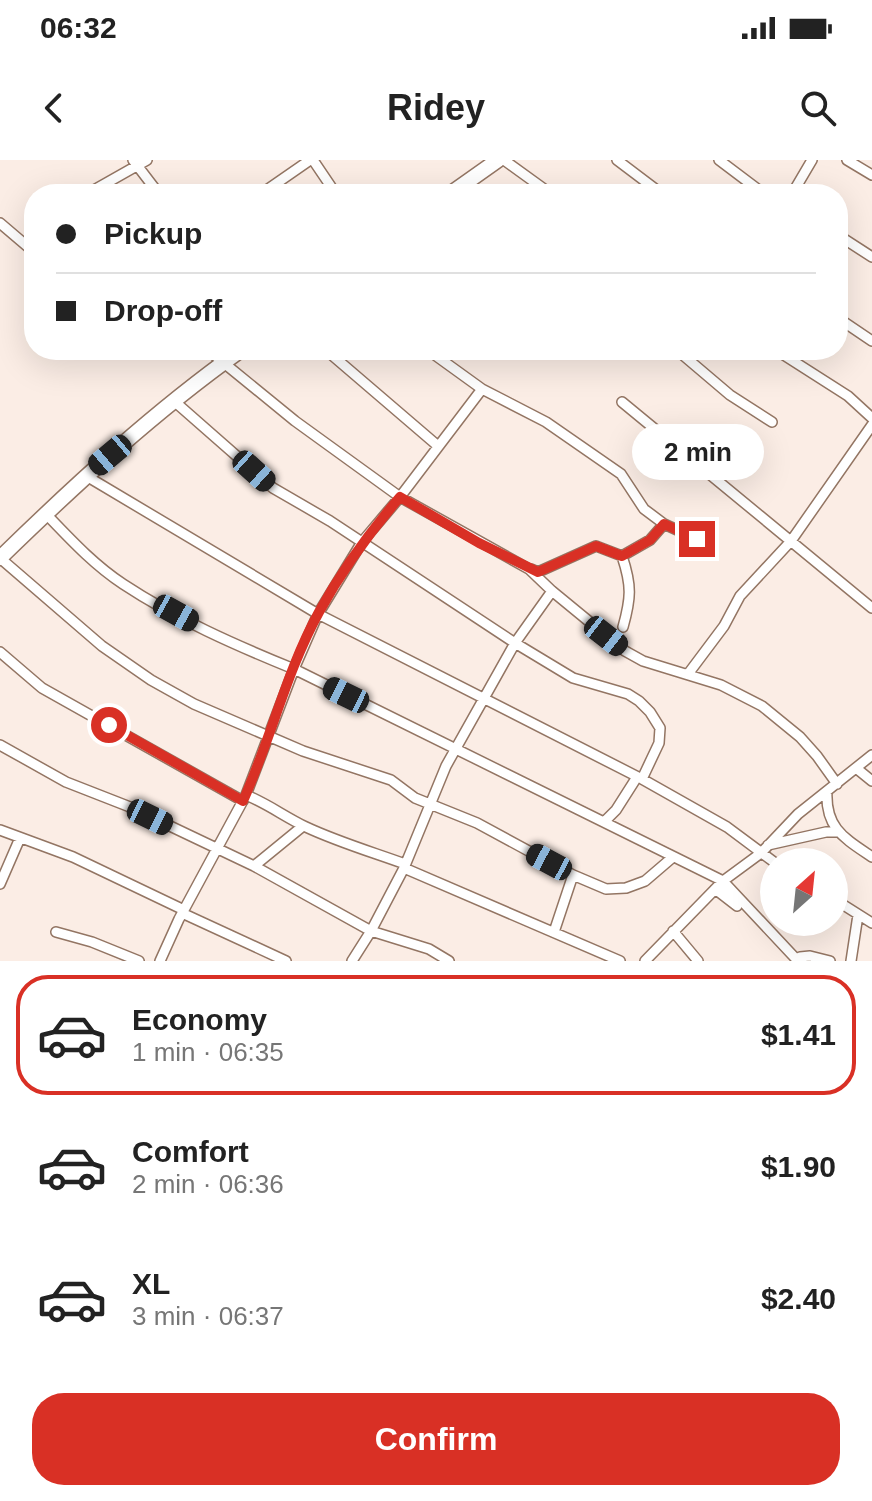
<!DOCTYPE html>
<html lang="en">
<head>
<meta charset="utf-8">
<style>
	:root { --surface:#fff; --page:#f2f2f2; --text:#222; --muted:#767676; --line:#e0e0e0; --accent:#d93025 }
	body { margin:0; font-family:Helvetica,sans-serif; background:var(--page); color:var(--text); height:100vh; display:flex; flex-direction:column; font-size:30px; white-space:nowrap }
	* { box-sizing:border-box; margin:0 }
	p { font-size:26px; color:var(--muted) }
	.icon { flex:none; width:44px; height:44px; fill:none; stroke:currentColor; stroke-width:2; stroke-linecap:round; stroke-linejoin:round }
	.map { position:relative; height:801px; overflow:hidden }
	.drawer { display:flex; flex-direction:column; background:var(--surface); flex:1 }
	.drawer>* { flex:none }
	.top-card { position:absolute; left:24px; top:24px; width:824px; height:176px; border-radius:32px; box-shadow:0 8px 32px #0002; display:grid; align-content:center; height:176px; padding:0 32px; background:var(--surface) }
	.needle { width:52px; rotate:27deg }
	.buttons { position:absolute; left:760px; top:688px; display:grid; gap:16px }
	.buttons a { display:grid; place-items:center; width:88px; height:88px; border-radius:50%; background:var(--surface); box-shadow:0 8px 32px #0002; font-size:40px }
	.end { position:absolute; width:36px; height:36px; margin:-18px; border:10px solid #d93025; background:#fff; box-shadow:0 0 0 4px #fff }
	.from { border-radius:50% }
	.bubble { position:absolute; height:56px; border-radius:28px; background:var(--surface); box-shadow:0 8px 32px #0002; font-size:26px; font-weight:700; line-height:56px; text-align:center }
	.car { position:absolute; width:24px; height:48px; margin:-24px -12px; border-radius:10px; box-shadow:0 0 6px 2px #0007; background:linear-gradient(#222 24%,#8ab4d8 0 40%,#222 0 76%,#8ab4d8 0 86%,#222 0) }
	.top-card b { display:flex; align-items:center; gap:28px; height:76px; font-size:30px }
	.top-card b+b { border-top:2px solid var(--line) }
	.top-card i { width:20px; height:20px; background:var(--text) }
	ul { padding:14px 0 0; list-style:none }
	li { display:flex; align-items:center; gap:24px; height:120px; margin:0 16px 12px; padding:0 16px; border:4px solid transparent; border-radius:32px }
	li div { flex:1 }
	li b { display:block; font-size:30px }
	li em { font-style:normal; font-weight:700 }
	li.active { border-color:var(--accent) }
	li>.icon { width:72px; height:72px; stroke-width:1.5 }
	.primary-button { display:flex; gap:16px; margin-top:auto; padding:16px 32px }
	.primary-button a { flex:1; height:92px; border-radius:32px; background:var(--accent); color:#fff; font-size:32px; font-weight:700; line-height:92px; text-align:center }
	.status { display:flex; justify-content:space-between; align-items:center; height:56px; padding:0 40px; background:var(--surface); direction:ltr }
	.status svg { height:22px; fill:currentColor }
	header { display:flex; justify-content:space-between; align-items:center; height:104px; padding:0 32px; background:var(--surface); font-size:36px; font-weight:700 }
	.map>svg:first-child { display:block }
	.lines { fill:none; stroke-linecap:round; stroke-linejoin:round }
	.street-casing { stroke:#937563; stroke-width:12 }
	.primary-casing { stroke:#937563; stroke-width:17 }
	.street { stroke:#fff; stroke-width:9 }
	.primary { stroke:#fff; stroke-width:14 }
	.route { stroke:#d93025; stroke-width:10 }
</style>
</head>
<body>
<div class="status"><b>06:32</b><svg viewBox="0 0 49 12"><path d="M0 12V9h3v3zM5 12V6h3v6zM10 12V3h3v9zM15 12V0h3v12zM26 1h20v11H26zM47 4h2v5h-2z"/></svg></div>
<header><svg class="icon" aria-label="back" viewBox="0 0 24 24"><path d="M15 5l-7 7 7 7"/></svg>Ridey<svg class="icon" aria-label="search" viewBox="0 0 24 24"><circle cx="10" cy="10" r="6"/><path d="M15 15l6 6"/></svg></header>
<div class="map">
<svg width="872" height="801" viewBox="0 0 872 801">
	<rect width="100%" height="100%" fill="#fbede5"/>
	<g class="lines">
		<defs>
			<path id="street" d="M133,0L159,34
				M313,0L336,34
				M504,0L551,34
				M617,0L662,34
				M719,0L764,34
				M847,0L872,15
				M87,34L147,0
				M261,34L310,0
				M792,34L812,0
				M0,63L34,92
				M838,75L872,97
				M838,158L872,181
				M208,190L295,261L400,337L529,409L552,431L625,491L643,501L721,525L762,546L800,577L817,596L837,624
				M326,190L438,286
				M428,190L482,229
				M677,190L730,235L772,262
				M776,190L848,236L872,258
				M174,241L273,328L330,361L515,483L573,518L628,534L639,541L650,552L660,568L659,583L642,619
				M622,242L872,448
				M88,317L318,454L642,619L727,667L774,702
				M46,354C70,379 94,405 123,424C176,459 235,485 294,509L723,721
				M622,396C632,426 631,438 623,467
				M0,398L102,486L151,520L194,544L303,591L391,620L415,638L477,663L573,715L606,729L626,728L645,721L673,697
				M531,409L538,412L596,386L622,396L650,380L664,364
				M0,492L42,528L243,641
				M688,514L724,466L740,436L791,381L872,265
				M0,585L66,622L130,647L254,706L371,771L429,789L449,801
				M856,608L872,621
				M827,631C825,668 844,678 872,697
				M246,635C268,644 285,657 306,667C338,682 372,692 405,704
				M604,662L616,650L637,617
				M0,670L73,697L184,750
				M768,685L826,672H839
				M254,706L303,666
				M404,708L620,801
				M0,724L20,678
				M715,729L737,746L723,721L798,801
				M834,739L872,763
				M182,753L286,801
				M673,771L698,801
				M56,772L92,782L139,801
				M554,772L573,715
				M800,797L810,796L830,801
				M160,801L179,759L246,635L294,509L318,454L362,382L400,337L482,229L546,262L621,314L644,349L664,364L697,379
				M352,801L371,771L404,708L446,606L515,483L552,431
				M645,801L723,721L761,693L798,654L872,595
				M851,801L858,755"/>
			<path id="primary" d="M450,34L498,0
				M0,398C76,324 154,252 241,190"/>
		</defs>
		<!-- street casing -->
		<use href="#street" class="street-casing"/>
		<!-- primary casing -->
		<use href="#primary" class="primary-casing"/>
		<!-- street -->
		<use href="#street" class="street"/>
		<!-- primary -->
		<use href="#primary" class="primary"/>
	</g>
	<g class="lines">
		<!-- route -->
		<path class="route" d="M109,565L243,641C271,579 286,512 319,452C342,410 369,373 400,337L479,383L538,412L596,386L622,396L650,380L664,364L697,379"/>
	</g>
</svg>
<div class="buttons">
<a><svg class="needle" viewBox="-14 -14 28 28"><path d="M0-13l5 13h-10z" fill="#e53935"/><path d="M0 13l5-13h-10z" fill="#767676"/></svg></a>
</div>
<i class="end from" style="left:109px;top:565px"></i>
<i class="end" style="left:697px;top:379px"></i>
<div class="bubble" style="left:632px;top:264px;width:132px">2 min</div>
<i class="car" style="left:110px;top:295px;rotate:230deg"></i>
<i class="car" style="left:254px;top:311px;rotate:132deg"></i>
<i class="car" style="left:176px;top:453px;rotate:119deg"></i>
<i class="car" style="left:606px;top:476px;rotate:128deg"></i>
<i class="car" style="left:346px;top:535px;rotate:296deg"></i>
<i class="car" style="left:150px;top:657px;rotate:116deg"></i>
<i class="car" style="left:549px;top:702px;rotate:298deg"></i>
<div class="top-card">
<b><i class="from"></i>Pickup</b>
<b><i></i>Drop-off</b>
</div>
</div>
<section class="drawer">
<ul>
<li class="active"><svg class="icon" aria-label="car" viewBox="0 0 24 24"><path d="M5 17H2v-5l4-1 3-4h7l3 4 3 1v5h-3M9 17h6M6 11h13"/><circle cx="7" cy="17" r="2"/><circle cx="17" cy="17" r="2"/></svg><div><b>Economy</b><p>1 min · 06:35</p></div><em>$1.41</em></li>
<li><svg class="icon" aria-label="car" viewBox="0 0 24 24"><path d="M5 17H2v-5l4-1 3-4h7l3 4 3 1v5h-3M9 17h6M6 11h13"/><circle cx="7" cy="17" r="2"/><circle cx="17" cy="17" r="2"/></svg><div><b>Comfort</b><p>2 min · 06:36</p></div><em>$1.90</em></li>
<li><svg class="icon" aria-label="car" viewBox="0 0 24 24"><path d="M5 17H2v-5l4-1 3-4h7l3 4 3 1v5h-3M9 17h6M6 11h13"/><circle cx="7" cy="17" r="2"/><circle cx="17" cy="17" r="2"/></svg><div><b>XL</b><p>3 min · 06:37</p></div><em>$2.40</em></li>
</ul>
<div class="primary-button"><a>Confirm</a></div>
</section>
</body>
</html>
